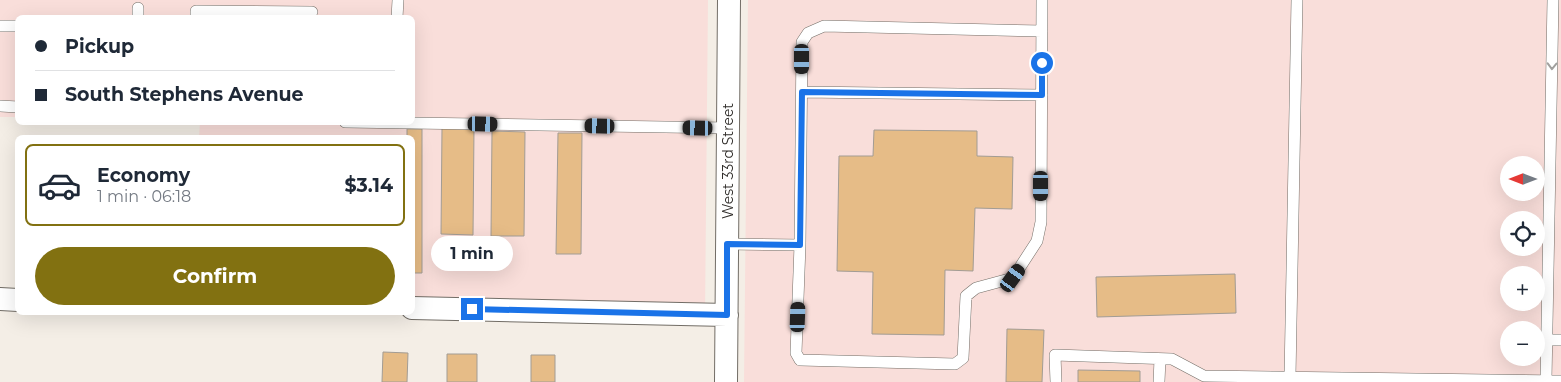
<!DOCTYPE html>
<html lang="en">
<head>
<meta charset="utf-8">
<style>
	:root { --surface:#fff; --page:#f6f6f7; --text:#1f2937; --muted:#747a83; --line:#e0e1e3; --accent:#827111 }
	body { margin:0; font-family:Montserrat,sans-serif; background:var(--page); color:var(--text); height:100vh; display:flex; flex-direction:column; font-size:19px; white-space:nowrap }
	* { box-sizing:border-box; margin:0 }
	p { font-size:16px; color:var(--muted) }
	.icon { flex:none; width:28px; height:28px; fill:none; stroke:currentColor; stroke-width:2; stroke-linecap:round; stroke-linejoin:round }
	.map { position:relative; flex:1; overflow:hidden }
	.details { position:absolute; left:15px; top:135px; width:400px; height:180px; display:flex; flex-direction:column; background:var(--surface); border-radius:8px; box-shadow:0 5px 20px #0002 }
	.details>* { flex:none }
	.banner { position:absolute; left:15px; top:15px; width:400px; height:110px; border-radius:8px; box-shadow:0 5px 20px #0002; display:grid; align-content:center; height:110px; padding:0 20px; background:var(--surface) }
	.needle { width:32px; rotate:270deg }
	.buttons { position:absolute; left:1500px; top:156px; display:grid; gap:10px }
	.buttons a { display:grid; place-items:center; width:45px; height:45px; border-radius:50%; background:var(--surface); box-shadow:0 5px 20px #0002; font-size:25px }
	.end { position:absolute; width:22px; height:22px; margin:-11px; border:6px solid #1a73e8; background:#fff; box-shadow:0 0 0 2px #fff }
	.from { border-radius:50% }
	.bubble { position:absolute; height:35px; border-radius:18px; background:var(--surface); box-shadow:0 5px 20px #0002; font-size:16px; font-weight:700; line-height:35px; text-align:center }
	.car { position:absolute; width:15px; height:30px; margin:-15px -8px; border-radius:6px; box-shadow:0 0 4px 1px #0007; background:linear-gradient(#222 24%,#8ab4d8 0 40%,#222 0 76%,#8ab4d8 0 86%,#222 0) }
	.banner b { display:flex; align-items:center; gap:18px; height:48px; font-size:19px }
	.banner b+b { border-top:1px solid var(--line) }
	.banner i { width:12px; height:12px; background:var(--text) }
	ul { padding:9px 0 0; list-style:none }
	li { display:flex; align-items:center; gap:15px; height:82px; margin:0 10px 8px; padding:0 10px; border:2px solid var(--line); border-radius:8px }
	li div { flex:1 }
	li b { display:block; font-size:19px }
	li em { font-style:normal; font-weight:700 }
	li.on { border-color:var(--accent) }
	li>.icon { width:45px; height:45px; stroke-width:1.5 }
	.button { display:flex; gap:10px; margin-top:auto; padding:10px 20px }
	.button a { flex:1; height:58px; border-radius:30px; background:var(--accent); color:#fff; font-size:20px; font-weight:700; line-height:58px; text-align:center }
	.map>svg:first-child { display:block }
	.commercial { fill:#f9deda; fill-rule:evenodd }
	.building { fill:#e6bc87; stroke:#a29c94 }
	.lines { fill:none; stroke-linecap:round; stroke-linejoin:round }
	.service-casing { stroke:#726d66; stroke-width:12 }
	.minor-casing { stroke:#726d66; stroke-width:24 }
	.service { stroke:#fff; stroke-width:11 }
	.minor { stroke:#fff; stroke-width:22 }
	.oneway { stroke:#a1a09e }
	.route { stroke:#1a73e8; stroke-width:6 }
	.labels { text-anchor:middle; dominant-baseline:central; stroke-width:4; stroke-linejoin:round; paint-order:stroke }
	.street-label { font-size:14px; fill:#2e2b28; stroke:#fff }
</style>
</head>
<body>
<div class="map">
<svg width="1561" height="382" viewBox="0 0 1561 382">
	<rect width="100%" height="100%" fill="#f4eee6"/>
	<!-- commercial -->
	<path class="commercial" d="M0,0H708L705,316L413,309L412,138L199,137L200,123L412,122V18H18L17,117H0Z
		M748,0H1561V382H744ZM1509,165H1536V192H1509ZM1509,220H1536V248H1509ZM1509,275H1536V302H1509ZM1509,330H1536V358H1509Z"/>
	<!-- building -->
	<path class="building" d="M442,128L474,129L473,235L441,234Z
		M407,129H422V273H412V138H407Z
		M874,130L977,131V156L1013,157L1012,209L975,208L973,271L945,270L944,335L872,334L873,272L837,271L839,156H873Z
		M492,131L525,132L524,236H491Z
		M558,133H582L581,254H556Z
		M1235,274L1236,313L1097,317L1096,277Z
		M1007,329L1044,330L1042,382H1006Z
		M383,352L408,353L407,382H382Z
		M447,354H477V382H447Z
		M531,355H555V382H531Z
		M1078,370L1140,371V382H1078Z"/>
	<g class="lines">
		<defs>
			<path id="service" d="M1042,0C1042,74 1041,148 1041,222L1037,241L1013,278L976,288L966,296L963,358L955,364L800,360L796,353L800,245L802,42L808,33L824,26L1042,31
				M138,18V8
				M196,18V11L312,12
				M397,18L398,0
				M0,26H18
				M802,92L1042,95
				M0,106L18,107
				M345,122L728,128
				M727,244L800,245
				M1547,340H1561
				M1290,377L1297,0
				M1546,380L1553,0
				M1056,382L1055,355L1172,359L1204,376L1561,381
				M1159,382L1160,359"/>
			<path id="minor" d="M0,299L18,300
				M412,308L727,315
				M726,382L729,0"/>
		</defs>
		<!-- service casing -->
		<use href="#service" class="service-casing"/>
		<!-- minor casing -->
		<use href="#minor" class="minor-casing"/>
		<!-- service -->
		<use href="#service" class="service"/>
		<!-- minor -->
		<use href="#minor" class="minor"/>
	</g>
	<!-- one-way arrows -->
	<defs><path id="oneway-chevron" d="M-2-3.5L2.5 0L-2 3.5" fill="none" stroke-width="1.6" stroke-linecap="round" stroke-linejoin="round" transform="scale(1.25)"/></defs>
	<use class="oneway" href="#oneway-chevron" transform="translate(1552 66) rotate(91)"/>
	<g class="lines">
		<!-- route -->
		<path class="route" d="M472,309L727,315V244L800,245L802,92L1042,95V63"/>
	</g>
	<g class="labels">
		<!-- street labels -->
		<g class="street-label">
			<text transform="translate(728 161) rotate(-90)">West 33rd Street</text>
		</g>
	</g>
</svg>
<div class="buttons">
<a><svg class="needle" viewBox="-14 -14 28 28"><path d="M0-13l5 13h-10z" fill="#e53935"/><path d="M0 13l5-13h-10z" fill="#747a83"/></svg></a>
<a><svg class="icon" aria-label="locate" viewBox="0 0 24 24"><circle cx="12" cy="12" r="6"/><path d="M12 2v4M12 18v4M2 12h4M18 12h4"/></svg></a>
<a>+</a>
<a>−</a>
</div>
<i class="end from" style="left:1042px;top:63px"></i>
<i class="end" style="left:472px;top:309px"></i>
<div class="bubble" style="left:431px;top:236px;width:82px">1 min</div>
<i class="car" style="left:802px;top:59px;rotate:180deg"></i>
<i class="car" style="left:483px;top:124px;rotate:91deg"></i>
<i class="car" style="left:600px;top:126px;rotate:271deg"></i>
<i class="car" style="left:698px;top:128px;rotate:271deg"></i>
<i class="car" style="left:1041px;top:186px;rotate:180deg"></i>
<i class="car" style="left:1013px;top:278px;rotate:36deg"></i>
<i class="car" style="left:798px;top:317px;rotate:2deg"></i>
<div class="banner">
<b><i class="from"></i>Pickup</b>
<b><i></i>South Stephens Avenue</b>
</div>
<section class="details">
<ul>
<li class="on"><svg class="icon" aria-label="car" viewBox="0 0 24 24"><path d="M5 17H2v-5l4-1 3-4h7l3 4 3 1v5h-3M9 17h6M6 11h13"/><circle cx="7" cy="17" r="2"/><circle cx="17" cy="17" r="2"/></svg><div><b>Economy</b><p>1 min · 06:18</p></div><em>$3.14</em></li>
</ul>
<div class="button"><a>Confirm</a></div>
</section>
</div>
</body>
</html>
